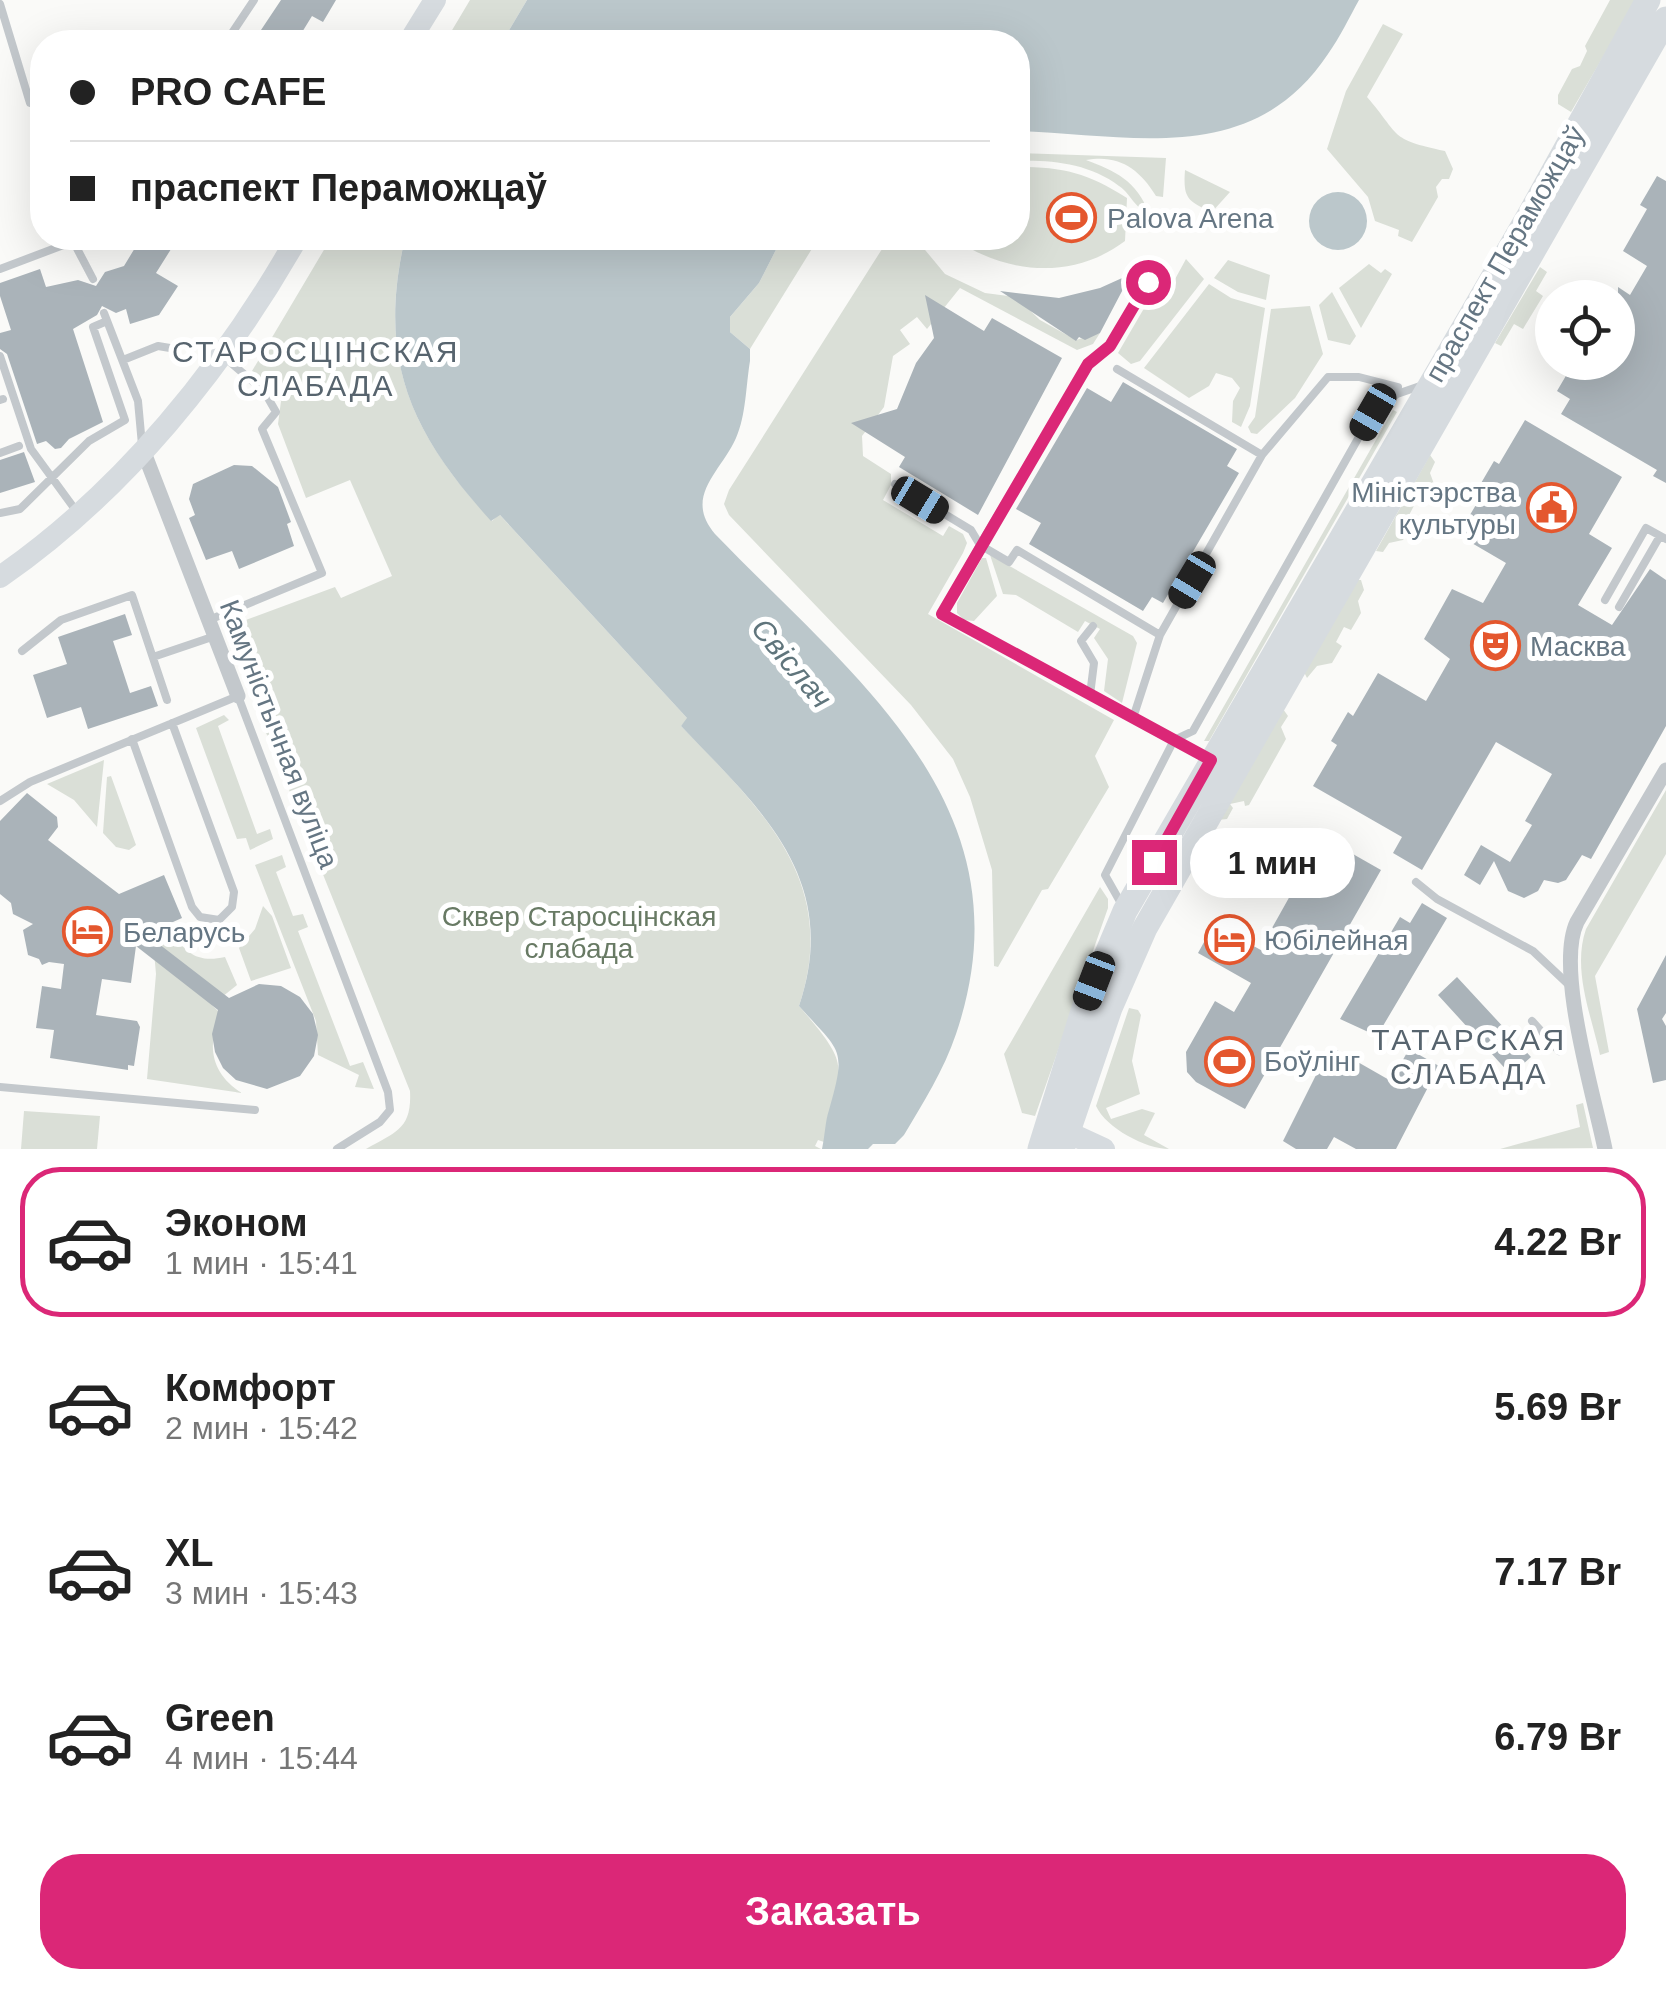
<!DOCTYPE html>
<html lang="ru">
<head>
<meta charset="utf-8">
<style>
	:root { --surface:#fff; --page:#f2f2f2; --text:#222; --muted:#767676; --line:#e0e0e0; --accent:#db2777 }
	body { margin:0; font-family:Helvetica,sans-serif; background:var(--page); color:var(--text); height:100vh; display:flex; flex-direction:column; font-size:38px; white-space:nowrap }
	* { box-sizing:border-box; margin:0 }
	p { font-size:32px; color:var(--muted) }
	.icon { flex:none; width:55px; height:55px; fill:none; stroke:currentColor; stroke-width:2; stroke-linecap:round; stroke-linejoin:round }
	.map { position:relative; height:1149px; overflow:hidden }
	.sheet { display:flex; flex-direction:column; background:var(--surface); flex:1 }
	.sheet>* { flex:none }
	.banner { position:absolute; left:30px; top:30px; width:1000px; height:220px; border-radius:40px; box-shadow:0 10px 40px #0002; display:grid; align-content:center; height:220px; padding:0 40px; background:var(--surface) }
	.tools { position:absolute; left:1535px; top:280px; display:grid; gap:20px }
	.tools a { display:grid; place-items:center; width:100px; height:100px; border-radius:50%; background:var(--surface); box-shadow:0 10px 40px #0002; font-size:50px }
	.end { position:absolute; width:45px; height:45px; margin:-22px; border:12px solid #db2777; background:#fff; box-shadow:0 0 0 5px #fff }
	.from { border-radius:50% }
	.bubble { position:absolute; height:70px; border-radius:35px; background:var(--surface); box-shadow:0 10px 40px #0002; font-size:32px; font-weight:800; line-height:70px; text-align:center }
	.car { position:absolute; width:30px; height:60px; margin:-30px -15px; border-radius:12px; box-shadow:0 0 8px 2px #0007; background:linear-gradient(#222 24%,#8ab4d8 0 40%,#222 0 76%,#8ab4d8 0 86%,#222 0) }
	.banner b { display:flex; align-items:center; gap:35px; height:95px; font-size:38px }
	.banner b+b { border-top:2px solid var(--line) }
	.banner i { width:25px; height:25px; background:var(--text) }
	ul { padding:18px 0 0; list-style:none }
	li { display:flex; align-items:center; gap:30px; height:150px; margin:0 20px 15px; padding:0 20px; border:5px solid transparent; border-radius:40px }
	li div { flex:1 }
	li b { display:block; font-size:38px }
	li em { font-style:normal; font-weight:800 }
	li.on { border-color:var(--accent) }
	li>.icon { width:90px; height:90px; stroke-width:1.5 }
	.primary-button { display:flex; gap:20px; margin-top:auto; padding:20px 40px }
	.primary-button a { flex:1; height:115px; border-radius:40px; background:var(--accent); color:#fff; font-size:40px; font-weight:800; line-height:115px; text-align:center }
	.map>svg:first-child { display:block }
	.green { fill:#dadfd7 }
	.water { fill:#bbc7cb }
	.building { fill:#aab3b9 }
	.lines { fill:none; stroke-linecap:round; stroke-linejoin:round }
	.service { stroke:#c3c8cc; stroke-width:8 }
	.minor { stroke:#c3c8cc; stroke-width:15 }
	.secondary { stroke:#d6dbdf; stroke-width:22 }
	.primary { stroke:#d6dbdf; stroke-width:25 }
	.route { stroke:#db2777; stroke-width:12 }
	.labels { text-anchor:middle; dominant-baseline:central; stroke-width:10; stroke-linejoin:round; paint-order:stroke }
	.poi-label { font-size:28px; fill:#657683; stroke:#fff; text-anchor:start }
	.street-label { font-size:28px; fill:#657683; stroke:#fff }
	.park-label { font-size:28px; fill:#687a64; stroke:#fff }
	.neighbourhood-label { font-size:30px; letter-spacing:2.5px; fill:#57646e; stroke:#fff }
	.water-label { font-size:30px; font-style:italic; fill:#60757c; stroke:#fff }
</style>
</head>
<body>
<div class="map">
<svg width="1666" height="1149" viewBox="0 0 1666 1149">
	<rect width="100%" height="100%" fill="#fafaf8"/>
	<!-- green -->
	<path class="green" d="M470,0H527L502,42H445Z
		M1610,0H1636L1571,112L1558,104V95L1572,69L1580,66L1587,51L1585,46Z
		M1383,24L1403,34L1367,97C1401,136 1388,139 1445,151L1453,169L1449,179H1442L1436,187L1438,197L1412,242L1398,236L1399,230L1375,221L1368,197L1327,149L1346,91Z
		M1018,153L1166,158L1163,197L1156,196C1139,168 1118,154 1086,160C1114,170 1138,182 1148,212C1135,209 1131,194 1119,186C1090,164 1053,160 1018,161Z
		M1018,167C1065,167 1087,173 1127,198L1125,241C1072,281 1005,274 953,238H1018Z
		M1185,170L1230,192L1212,212C1187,201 1183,198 1185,170Z
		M331,238H405C377,358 410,433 492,521L499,514L688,719L681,726C760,808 841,881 799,1006C857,1073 838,1062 824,1142L818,1140L815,1146L821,1149H366C396,1132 412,1129 410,1091L224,628L335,587L341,598L392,576L350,480L306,498L278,424L281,401L252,371Z
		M782,238L818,239L750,349L730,332V317L759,283Z
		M889,238L916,239L945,274L985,293L1016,297L1040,320L1076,340L1100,333L1093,344L1077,350L960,288L927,329L917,317L900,330L910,344L893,356L884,407L862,436L863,456L891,474V485L883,500L943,536L949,526L963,534L967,543L963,553L928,614L1114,720L1095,756L1109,787L1048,889L1042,890L998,967L994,966L992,870L970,797L953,759L911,705L729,515L724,504L729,490Z
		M1186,259L1204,279L1140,361L1131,364L1118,353L1157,286L1168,292Z
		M1228,260L1270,275L1266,300L1238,292L1214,278Z
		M1369,264L1381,273L1385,269L1392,274L1361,328L1339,288Z
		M1540,267L1547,272L1536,291L1543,296L1523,329L1514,324L1501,346L1495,343Z
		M1209,284L1231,298L1265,308L1250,406L1241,427L1232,422L1233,401L1240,388L1232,378L1216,373L1209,386L1189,398L1144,368Z
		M1332,292L1356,336L1350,345L1328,340L1319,305Z
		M1310,306L1323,354L1295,398L1257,434L1251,433L1248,427L1255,417L1271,309Z
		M1393,410L1397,412L1209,741H1204Z
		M1430,455L1435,462L1430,473L1434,484L1422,505L1416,502L1408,517L1414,521L1403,540L1389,543L1383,552L1376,551Z
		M990,555L1133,636L1137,643L1122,703L1104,691L1108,659L1094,638L1100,629L1085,621L1078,632L1016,595L1003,594Z
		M982,558H986L997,596L974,621L964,620L957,613V603Z
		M1357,580H1361L1364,590L1358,601L1361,613L1351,630L1344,627L1336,642L1342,646L1332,663L1317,666L1307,678L1304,672Z
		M1283,709L1288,716L1281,727L1286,739L1249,805L1245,806L1244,801L1230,804L1233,808L1227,819L1218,820Z
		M224,715L229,720L218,726L257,834L270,829L273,839L250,850L246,838L237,839L196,728Z
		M104,760L97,827L74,800L47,784Z
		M111,776L136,845L129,850L116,847L103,833L107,777Z
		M1666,790V854L1595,976L1609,1052L1600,1055C1591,1014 1572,970 1586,929Z
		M282,855L286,867L276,872L293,916L303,914L308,927L298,931L350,1066L363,1062L374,1089L355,1087L359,1075L318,1055L316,1021L255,865Z
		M1100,887L1108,899V908L1035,1116L1022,1113L1004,1054Z
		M263,906L272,916L291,968L251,981L239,948L255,929Z
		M173,932C185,954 199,963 225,957L237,985L212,1005L221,1014C206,1045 211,1074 242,1093L147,1079L156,974L153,941Z
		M1129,1008L1138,1010L1141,1015L1132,1061L1140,1094L1106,1108L1111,1119L1142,1109L1155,1113L1144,1135L1169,1149C1146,1149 1106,1128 1096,1106Z
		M1583,1103L1593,1148L1500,1149L1580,1127L1576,1105Z
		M24,1111L100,1116L97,1149H21Z"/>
	<!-- water -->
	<path class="water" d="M527,0H1359C1349,18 1340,37 1328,54C1253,167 1133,135 1018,131V42H502Z
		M1309 221a29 29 0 1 1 58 0a29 29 0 1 1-58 0Z
		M405,238H782L759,283L730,317V332L750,349V361C746,385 746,416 736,438C721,472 683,496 715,534C854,678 1033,807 956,1034C944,1070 923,1103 904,1135L895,1144H873L868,1149H822C825,1136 825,1122 829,1110C847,1047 841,1053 799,1006C842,879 760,809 681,726L687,718L500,515L491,521C410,432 377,359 405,238Z"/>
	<!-- building -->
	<path class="building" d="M281,0H336L323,22L312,16L296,42H253Z
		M1657,176L1666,181V483L1653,476L1657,470L1561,414L1570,399L1557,391L1574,362H1618V287L1630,295L1647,266L1623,251L1647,209L1640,205Z
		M141,238H178L156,273L178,286L159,315L130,324L126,309L116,313L102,306L97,315L73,329L103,422L69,439L61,448L55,449L46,441L37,444L7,354L0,349V333L11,330L0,296V283L40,269L46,287L78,280L96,286L105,272L124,266Z
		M1131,274L1100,333L1085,340L1079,337L1076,341L1000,291L1059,298L1100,288Z
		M925,295L984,331L992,318L1062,358L978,515L899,467L905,457L851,423L897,409L916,363L934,338Z
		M1123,382L1237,449L1227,466L1239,473L1163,603L1152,597L1143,611L1029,544L1041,523L1016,509L1087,388L1111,402Z
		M1525,420L1622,477L1589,534L1612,548L1578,605L1612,625L1650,569L1666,580V726L1591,859L1582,855L1566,880L1558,883L1544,880L1538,891L1524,898L1508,891L1494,861L1480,885L1464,875L1481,845L1510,862L1532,825L1525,821L1552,774L1496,742L1422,870L1393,853L1402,837L1313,786L1337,745L1331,741L1348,712L1353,716L1378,673L1426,701L1450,659L1424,639L1452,589L1483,603L1506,563L1458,535L1483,493L1477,490L1494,461L1499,464Z
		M24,452L35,482L0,493V460Z
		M234,465L252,466L278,487L291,522L287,524L294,546L239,569L232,551L206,560L189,518L195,515L189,499L193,484Z
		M125,614L132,635L113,641L130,693L151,686L158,706L88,729L81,707L47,718L33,675L67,664L58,637Z
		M27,793L57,817L58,827L48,840L119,894L164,875L182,918L146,934L229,998L259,984L281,986L300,997L313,1014L318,1035L314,1056L300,1076L267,1089L236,1080L223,1068L215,1052L212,1034L218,1010L136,946L131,983L102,979L96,1015L137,1021L140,1027L134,1066L128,1065V1070L50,1058L54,1030L36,1028L42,986L61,989L64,964L49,962L42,965L39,959L28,955L23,930L33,924L13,914L11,903L0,894V821Z
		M1323,837L1381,870L1245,1109L1196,1082L1187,1072L1186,1052L1215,1001L1234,1012L1251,983L1198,953L1214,924L1268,954L1279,933L1272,928Z
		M1422,903L1447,918L1377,1036L1340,1019L1400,917L1410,923Z
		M1666,955V1013L1662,1019L1666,1026V1080L1653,1083L1637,1009Z
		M1457,977L1531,1057L1511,1075L1438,995Z
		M1335,1049L1391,1081L1409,1049L1439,1066L1396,1149H1356L1334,1137L1327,1149H1296L1283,1141L1317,1073L1313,1071L1321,1056L1328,1061Z"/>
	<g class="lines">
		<!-- service -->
		<path class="service" d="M0,4L30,103
			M226,42L254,0
			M38,140L42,154
			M72,239L93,279
			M0,269L82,238
			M1147,282L1110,346L1088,364L980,545L1009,562L1017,550L1160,635
			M104,313L138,401L142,445
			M0,356L31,449L77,512
			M123,360L158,346L176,349
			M1117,369L1262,455
			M0,400L3,399
			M0,453L19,446
			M895,484L971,530L980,545L942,614L1206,758
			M0,513L20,509L89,441L125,420L93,327L107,321
			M1605,600L1646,528L1666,539
			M1619,607L1660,536
			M209,620L322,573L262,429L276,412L264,391L224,357
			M22,651L61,620L132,595L167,700
			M153,657L215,636
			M1090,695L1094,663L1081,641L1093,626
			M1133,718L1160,635L1262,455L1328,377H1359L1398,387L1397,394
			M132,739L192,907L200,917L219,920L232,907L234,892L172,723
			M0,801L30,782L238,696L388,1092L390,1110L380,1122L337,1149
			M1416,882L1437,899L1533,951L1568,984
			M1122,905L1105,875L1174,740L1193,731L1373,412L1397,394L1423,385
			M1532,1021L1559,1051
			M0,1087L255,1110"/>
		<!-- minor -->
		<path class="minor" d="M143,450L238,696
			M1605,1149C1594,1095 1555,968 1577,922L1666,770"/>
		<!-- secondary -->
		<path class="secondary" d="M409,42L435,0
			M0,577C123,492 224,367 297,238
			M1054,1126L1104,1149"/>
		<!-- primary -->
		<path class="primary" d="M1040,1149L1084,1008L1125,911L1530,214L1648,0
			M1062,1149L1110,1008L1145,928L1666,19"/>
	</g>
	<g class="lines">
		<!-- route -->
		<path class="route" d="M1148,282L1110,346L1088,364L942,614L1211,760L1154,862"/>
	</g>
	<!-- icons -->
	<defs>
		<symbol id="stadium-ring" viewBox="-11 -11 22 22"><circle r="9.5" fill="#fff" stroke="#e4572e" stroke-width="1.5"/><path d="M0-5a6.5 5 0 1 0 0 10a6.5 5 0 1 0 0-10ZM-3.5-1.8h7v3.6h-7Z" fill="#e4572e"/></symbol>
		<symbol id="civic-ring" viewBox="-11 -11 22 22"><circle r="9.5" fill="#fff" stroke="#e4572e" stroke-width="1.5"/><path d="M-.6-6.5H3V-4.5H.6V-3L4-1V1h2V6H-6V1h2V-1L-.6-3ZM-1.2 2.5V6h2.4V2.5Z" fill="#e4572e"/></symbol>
		<symbol id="theatre-ring" viewBox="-11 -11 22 22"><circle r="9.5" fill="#fff" stroke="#e4572e" stroke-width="1.5"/><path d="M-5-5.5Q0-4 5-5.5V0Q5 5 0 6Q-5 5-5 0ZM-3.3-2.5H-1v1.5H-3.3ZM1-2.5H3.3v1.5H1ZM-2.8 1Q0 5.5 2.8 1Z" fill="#e4572e"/></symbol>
		<symbol id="hotel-ring" viewBox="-11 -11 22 22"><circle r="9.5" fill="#fff" stroke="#e4572e" stroke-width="1.5"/><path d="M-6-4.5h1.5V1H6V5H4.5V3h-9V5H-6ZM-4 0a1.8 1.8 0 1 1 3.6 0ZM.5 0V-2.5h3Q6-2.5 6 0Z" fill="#e4572e"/></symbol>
	</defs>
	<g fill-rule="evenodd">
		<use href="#stadium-ring" x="1044" y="190" width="55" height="55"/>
		<use href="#civic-ring" x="1524" y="480" width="55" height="55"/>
		<use href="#theatre-ring" x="1468" y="618" width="55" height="55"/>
		<use href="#hotel-ring" x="60" y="904" width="55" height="55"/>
		<use href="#hotel-ring" x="1202" y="912" width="55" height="55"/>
		<use href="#stadium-ring" x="1202" y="1034" width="55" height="55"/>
	</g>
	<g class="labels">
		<!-- poi labels -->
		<g class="poi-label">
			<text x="1107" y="218">Palova Arena</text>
			<text x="1516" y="492" text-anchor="end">Міністэрства<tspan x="1516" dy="32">культуры</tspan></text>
			<text x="1530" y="646">Масква</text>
			<text x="123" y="932">Беларусь</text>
			<text x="1264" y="940">Юбілейная</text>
			<text x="1264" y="1061">Боўлінг</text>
		</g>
		<!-- street labels -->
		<g class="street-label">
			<text transform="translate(1505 254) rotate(-60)">праспект Пераможцаў</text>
			<text transform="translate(279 734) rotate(69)">Камуністычная вуліца</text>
		</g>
		<!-- park labels -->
		<g class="park-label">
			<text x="579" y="916">Сквер Старосцінская<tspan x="579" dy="32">слабада</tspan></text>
		</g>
		<!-- neighbourhood labels -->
		<g class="neighbourhood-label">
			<text x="316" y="351">СТАРОСЦІНСКАЯ<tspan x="316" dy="34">СЛАБАДА</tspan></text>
			<text x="1469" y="1039">ТАТАРСКАЯ<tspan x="1469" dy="34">СЛАБАДА</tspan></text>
		</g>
		<!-- water labels -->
		<g class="water-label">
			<text transform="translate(792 663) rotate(50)">Свіслач</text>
		</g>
	</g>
</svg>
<div class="tools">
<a><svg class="icon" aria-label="locate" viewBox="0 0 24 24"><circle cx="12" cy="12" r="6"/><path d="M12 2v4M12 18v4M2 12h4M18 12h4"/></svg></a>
</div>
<i class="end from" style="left:1148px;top:282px"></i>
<i class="end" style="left:1154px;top:862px"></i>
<div class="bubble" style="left:1190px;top:828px;width:165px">1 мин</div>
<i class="car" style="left:1373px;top:412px;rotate:210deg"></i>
<i class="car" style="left:920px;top:500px;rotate:121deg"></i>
<i class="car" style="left:1192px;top:580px;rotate:211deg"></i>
<i class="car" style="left:1094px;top:981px;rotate:201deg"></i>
<div class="banner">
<b><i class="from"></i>PRO CAFE</b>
<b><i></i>праспект Пераможцаў</b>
</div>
</div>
<section class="sheet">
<ul>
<li class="on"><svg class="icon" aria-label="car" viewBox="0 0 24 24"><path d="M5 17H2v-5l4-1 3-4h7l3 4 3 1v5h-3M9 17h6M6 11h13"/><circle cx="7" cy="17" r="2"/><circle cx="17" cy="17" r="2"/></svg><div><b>Эконом</b><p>1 мин · 15:41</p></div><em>4.22 Br</em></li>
<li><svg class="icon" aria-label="car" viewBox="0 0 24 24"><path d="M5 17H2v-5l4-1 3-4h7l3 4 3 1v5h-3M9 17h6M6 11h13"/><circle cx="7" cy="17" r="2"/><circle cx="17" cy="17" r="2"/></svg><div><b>Комфорт</b><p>2 мин · 15:42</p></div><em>5.69 Br</em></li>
<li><svg class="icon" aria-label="car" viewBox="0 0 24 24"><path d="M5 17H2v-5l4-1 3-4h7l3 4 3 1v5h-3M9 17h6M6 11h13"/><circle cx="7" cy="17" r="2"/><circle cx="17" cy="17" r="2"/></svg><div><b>XL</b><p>3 мин · 15:43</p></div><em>7.17 Br</em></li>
<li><svg class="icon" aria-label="car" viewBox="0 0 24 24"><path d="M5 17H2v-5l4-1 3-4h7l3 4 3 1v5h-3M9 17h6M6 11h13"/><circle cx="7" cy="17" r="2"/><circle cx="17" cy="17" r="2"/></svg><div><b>Green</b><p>4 мин · 15:44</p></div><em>6.79 Br</em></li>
</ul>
<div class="primary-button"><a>Заказать</a></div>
</section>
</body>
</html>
